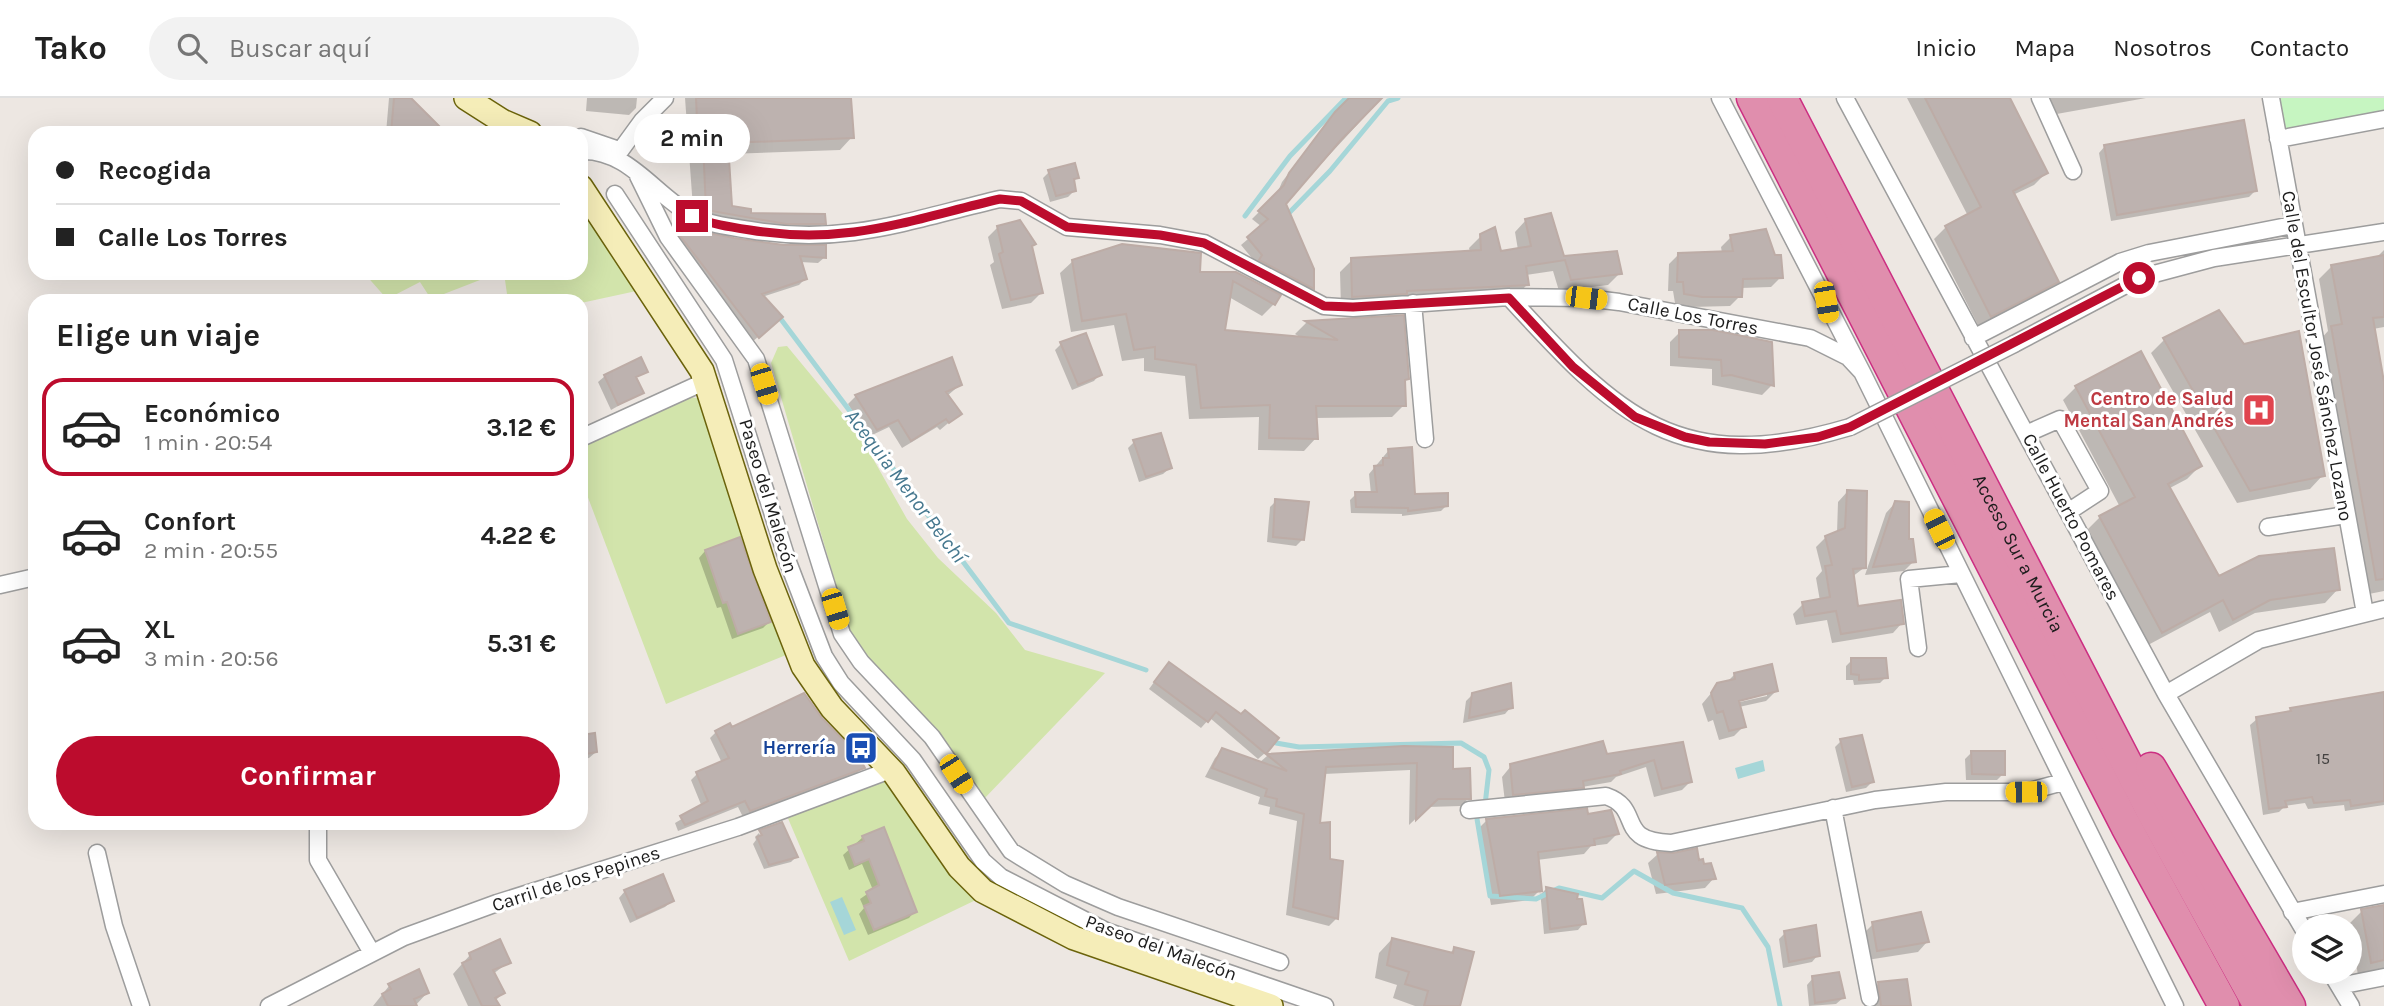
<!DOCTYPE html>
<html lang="es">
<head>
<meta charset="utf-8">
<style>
	:root { --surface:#fff; --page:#f2f2f2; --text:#222; --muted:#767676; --line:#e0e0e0; --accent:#bc0c2d }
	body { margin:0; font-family:Karla,sans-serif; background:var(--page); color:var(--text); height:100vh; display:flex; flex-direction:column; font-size:26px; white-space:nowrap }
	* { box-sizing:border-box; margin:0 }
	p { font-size:23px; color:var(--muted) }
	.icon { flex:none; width:38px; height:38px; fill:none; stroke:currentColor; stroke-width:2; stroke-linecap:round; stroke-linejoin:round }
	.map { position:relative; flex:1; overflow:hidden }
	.drawer { position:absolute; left:28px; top:196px; width:560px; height:536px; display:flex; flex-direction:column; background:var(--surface); border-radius:21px; box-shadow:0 7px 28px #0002 }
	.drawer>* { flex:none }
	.guide { position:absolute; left:28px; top:28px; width:560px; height:154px; border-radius:21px; box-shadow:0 7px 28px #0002; display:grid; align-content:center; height:154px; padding:0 28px; background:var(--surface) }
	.controls { position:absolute; left:2292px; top:816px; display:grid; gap:14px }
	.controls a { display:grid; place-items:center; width:70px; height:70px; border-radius:50%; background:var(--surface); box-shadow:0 7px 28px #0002; font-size:35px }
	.end { position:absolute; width:32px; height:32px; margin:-16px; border:9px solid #bc0c2d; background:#fff; box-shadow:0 0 0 4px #fff }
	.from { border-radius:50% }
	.bubble { position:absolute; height:49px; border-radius:24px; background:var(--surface); box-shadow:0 7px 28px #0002; font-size:23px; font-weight:700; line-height:49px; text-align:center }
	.car { position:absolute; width:21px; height:42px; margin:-21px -10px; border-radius:9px; box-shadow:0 0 5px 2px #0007; background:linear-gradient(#f5c518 24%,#345 0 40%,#f5c518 0 76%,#345 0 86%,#f5c518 0) }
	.guide b { display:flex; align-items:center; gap:24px; height:66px; font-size:26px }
	.guide b+b { border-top:2px solid var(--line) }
	.guide i { width:18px; height:18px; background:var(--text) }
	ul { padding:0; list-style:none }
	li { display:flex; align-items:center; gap:21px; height:98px; margin:0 14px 10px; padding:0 14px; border:4px solid transparent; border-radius:21px }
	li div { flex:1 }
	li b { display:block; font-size:26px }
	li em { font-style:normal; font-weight:700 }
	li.on { border-color:var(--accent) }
	li>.icon { width:63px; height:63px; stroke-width:1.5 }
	h2 { padding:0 28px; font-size:32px; line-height:84px }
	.button { display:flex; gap:14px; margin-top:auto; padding:14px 28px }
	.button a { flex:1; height:80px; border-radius:42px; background:var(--accent); color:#fff; font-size:28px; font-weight:700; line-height:80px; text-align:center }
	header { display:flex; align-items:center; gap:42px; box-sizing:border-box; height:98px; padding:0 35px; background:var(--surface); border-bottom:2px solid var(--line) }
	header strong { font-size:33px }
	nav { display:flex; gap:38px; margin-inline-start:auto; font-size:24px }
	.search { width:490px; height:63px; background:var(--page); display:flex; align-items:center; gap:18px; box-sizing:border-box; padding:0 24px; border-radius:38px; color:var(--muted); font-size:26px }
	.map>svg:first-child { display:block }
	.grass { fill:#d2e4ab }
	.park { fill:#c6f5c1 }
	.water { fill:#a5d6d8 }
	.shadow { fill:#0003; fill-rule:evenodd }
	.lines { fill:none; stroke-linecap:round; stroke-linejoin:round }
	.stream { stroke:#a5d6d8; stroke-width:5 }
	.building { fill:#bdb2af; stroke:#bdaca6; stroke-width:2 }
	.street-casing { stroke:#9d9d9d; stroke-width:19 }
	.secondary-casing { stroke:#6b630b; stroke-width:26 }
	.highway-casing { stroke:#cc2f82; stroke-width:33 }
	.street { stroke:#fff; stroke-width:16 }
	.secondary { stroke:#f5edb8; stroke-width:23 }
	.highway { stroke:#e08ead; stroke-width:30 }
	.street-bridge-casing { stroke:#9d9d9d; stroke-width:19; stroke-linecap:butt }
	.street-bridge { stroke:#fff; stroke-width:16 }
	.route { stroke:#bc0c2d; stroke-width:9 }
	.labels { text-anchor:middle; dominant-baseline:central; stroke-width:6; stroke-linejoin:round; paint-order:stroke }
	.number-label { font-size:16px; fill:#444241 }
	.street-label { font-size:19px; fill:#1c1c1c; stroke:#fff }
	.health-label { font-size:19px; font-weight:bold; fill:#be3a42; stroke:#fff; text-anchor:end }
	.transit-label { font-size:19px; font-weight:bold; fill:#164399; stroke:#fff; text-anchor:end }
	.water-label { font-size:21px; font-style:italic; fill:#46788f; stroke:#fff }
</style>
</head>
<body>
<header>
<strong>Tako</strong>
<div class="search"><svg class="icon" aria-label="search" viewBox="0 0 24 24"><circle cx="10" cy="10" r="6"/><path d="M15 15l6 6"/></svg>Buscar aquí</div>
<nav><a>Inicio</a><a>Mapa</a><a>Nosotros</a><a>Contacto</a></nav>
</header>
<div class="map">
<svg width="2384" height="908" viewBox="0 0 2384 908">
	<rect width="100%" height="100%" fill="#ede7e2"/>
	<!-- grass -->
	<path class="grass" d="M581,100L641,192L581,205L508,203L504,175H581Z
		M364,175H498L431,201L420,184L387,201Z
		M787,248L858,334L907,421L938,460L996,515L1025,552L1105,575L982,703L939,633L867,561L849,531L771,265L778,249Z
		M680,298L697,300L705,308L791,555L666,606L581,381V350Z
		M888,681L980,800L849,863L787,718Z"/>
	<!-- park -->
	<path class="park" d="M2271,0H2384V21L2278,41Z"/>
	<!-- water -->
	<path class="water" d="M1763,662L1765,673L1738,681L1735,670Z
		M842,799L856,832L844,837L830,804Z"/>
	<!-- shadow -->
	<path class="shadow" d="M389,0H408L429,35H386Z
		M587,0H637L636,10L629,17L586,13Z
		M685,0H849L852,39L840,52L727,56L731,109L749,117L824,125L811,137L694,124Z
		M1352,0H1382L1284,106L1312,171V190L1305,197L1256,165L1241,147L1262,129L1252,121L1277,96L1282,84L1328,23Z
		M1907,0H2008L2046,75L2034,87L2013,97L2057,183L2045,195L1979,229L1934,141L1946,129L1968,118Z
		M2048,0H2146L2051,17Z
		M661,21L672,37L654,51L645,37Z
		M2105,48L2255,93L2249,99L2111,123L2099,55Z
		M1049,74L1077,80L1073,84L1074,93L1068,99L1050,104L1043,80Z
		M1526,122L1563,160L1620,175L1608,187L1559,193L1553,173L1526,177L1527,187L1515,198L1341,210L1340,174L1352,162L1470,154L1469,150L1481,138L1500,155L1518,152L1515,134Z
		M998,129L1034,146L1031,149L1041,195L1031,205L1002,211L990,167L994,164L988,139Z
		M678,133L703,135L825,159L818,165L800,164L805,181L799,187L762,199L774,225L751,245L672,141Z
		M1731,139L1781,179L1771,189L1741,190L1740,198L1730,208L1691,209L1675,205L1673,193H1668L1669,166L1679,156L1722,155L1721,149Z
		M2384,152V229L2373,231L2384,294V493L2364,497L2319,243L2328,233L2319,181L2332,168L2376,160Z
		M1073,163L1198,176H1236L1274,206L1262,218L1229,199L1223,234L1303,241L1295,236L1306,225L1402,219L1407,281L1404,284V307L1392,319L1315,320L1316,340L1304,353L1258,352L1259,319L1189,321L1185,278L1144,273V260L1122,263L1114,227L1071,234L1060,175Z
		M1680,234L1772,287L1762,297L1712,287V271L1670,268V244Z
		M2164,242L2323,377L2310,391L2237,405L2151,255Z
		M1061,246L1100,276L1094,283L1072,292L1055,252Z
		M646,273L635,281L641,295L611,312L598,284L605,278Z
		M960,287L947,298L960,315L940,332L937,329L902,350L889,329L868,339L848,306L856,298Z
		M2076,289L2200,368L2187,381L2168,391L2218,480L2338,491L2325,505L2255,515L2219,534L2210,514L2148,547L2086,433L2100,419L2120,409L2063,302Z
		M1134,344L1170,370L1163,376L1139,384L1128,350Z
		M1389,352L1413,398L1447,407L1441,413L1402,418V416L1351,415L1350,402L1356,396H1371L1369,376Z
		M1847,394L1865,469L1852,479L1857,510L1902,525L1893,535L1832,545L1827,522L1796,527L1793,516L1803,506L1820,503L1816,480L1822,473L1816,449L1826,439L1837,435L1838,404Z
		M1276,403L1303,441L1296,448L1267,444L1270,409Z
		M1895,405L1914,463L1904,473L1865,477L1886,415Z
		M705,453L769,524L763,530L732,541L721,509L717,510L699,460Z
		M1852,562L1886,579L1880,585L1854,587L1853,582H1846V568Z
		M1163,572L1241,618L1265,655L1258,661L1210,620L1201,630L1149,591Z
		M1734,577L1776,593L1766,603L1739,609L1744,628L1734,638L1719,642L1713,622L1708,624L1702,606L1718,587L1726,585ZM1767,594V598L1731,606L1730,603Z
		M1473,596L1511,609L1505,616L1463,625L1466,603Z
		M2384,596V707L2345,713L2344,707L2308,711L2305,705L2285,708L2279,714L2263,717L2250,627L2257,621L2286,616L2291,611Z
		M820,621L862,670L856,676L743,719L738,709L678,733L675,725L702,709L691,682L697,676L722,665L710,640L716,634Z
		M581,639L596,654L589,660L581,661Z
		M1841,643L1872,684L1866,690L1846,694L1835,649Z
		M1682,646L1690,684L1682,692L1654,699L1646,669L1616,679L1611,684L1582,689L1574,697L1505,704L1502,679L1511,668L1606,658Z
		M1404,650L1451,672L1469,700L1461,708L1428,709L1409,727L1410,672L1324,676L1318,727L1337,820L1329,828L1286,817L1297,723L1269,716L1270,709L1258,706L1260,699L1205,679L1215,660L1223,652L1259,665L1267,658Z
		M1971,655L2003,676L1997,682H1966L1965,661Z
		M1586,718L1617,736L1607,746L1591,748L1584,756L1537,762L1540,797L1546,791L1584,825L1578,832L1544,836L1540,792L1530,802L1491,807L1477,732L1487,722Z
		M781,726L796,759L791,764L764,771L753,746L756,742L755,739L759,735L764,746L760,734Z
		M863,739L915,813L909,820L868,837L859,816L864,810L860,801L873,792L862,766L849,772L843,757Z
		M1658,756L1697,764L1714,780L1705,790L1656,796L1648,765Z
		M625,793L672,803L665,809L630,825L619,800Z
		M2384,809V872L2358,877L2349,826L2362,813Z
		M1873,826L1927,844L1918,854L1867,862L1863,836Z
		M1785,835L1818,857L1812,864L1783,870L1779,841Z
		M1392,841L1449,856L1454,851L1458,908H1415L1393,900L1397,887L1375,880L1379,855Z
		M470,857L509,864L493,876L503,895L495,903L498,908H468L453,876Z
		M1813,880L1843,900L1836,906L1809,908L1807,887Z
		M1878,886L1910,908H1874L1872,892Z
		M389,888L427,895L415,908H373Z"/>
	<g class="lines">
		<!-- stream -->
		<path class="stream" d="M1288,116L1330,73L1388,3L1398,0
			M1245,118L1290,58L1346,0
			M777,216L1009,525L1146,572
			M1276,645L1299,649L1461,645L1484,659L1489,672L1485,707
			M1476,715L1490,798L1536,801L1559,790L1602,800L1634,773L1673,795L1742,810L1768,849L1780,908"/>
	</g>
	<!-- building -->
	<path class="building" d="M394,0H411L439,28L431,35H391Z
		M696,0H851L854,40L728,45L732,108L751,111V115L825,116L826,126H786L706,112L703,45L698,44Z
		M1349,0H1382L1340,43L1286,106L1314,171V191L1259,162L1262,157L1247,139L1268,121L1258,113L1284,87L1289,75L1335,14Z
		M1925,0H2010L2048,75L2013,93L2059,184L1991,219L1945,128L1981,109Z
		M662,18L674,37L660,46L650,29Z
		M2244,22L2257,93L2117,117L2104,47Z
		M1075,65L1079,80L1074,81L1076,93L1056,98L1048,72Z
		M1551,115L1564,158L1617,153L1622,176L1571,182L1565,162L1526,168L1529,187L1407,193V196L1352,199L1351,160L1481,152L1480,136L1495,129L1501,153L1531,148L1525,121Z
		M1020,122L1036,146L1032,148L1043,195L1011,202L999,156L1003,154L997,128Z
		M684,125L704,134L734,140L784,147H826V160L800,158L807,181L762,196L783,219L759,240L677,134Z
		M1766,131L1775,157H1781L1783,180L1743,181L1742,199H1702L1684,196L1683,184H1677L1678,155L1733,153L1730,137Z
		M1122,146L1201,155L1200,174H1236L1281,197L1275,207L1233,183L1225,232L1338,242L1305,223L1404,217L1409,281L1405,282L1406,308H1316L1318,341L1269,340L1270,307L1201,310L1196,267L1155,261V249L1134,252L1126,216L1082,223L1072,162Z
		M2384,157V219L2373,220L2384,284V481L2376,482L2331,228L2342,226L2331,167Z
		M2219,212L2244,246L2299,233L2325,378L2250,393L2163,240Z
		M1679,232H1713L1772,244L1774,288L1731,277L1722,278L1721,262L1679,259Z
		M1086,235L1102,277L1078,287L1060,244Z
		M2141,253L2202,368L2168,386L2219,478L2259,458L2334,450L2340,492L2270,502L2233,522L2223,502L2162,535L2099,418L2135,399L2075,288Z
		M641,259L648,274L636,279L644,295L618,307L604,277Z
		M952,259L962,287L946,294L962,316L949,325L946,321L911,343L898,322L877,332L855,297Z
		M1161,335L1172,370L1146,379L1133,342Z
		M1412,349L1415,396L1448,395V408L1408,413V410L1356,409L1355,394H1377L1374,368L1383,367V360H1389L1388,351Z
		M1847,392L1867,393L1866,470L1853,471L1858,508L1901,502L1904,526L1841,536L1836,513L1805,518L1802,504L1830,499L1825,468L1832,467L1825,438L1845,430Z
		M1275,401L1309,404L1304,442L1273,439Z
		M1895,403L1909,404V441H1913L1916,464L1873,469Z
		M740,439L771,524L738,536L727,504L723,505L705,452Z
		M1851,560H1886L1888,580L1859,582V577L1851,576Z
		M1169,564L1241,616L1245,612L1279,640L1266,656L1216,614L1208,624L1154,584Z
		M1772,566L1778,593L1739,603L1746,629L1729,633L1723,613L1717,615L1711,595L1717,585L1735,581L1734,575Z
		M1511,585L1513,610L1469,620L1472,595Z
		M2384,594V703L2351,708L2350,702L2314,705L2312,699L2285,703L2287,709L2269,711L2256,619L2291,613L2290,610Z
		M804,595L822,620L858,657L865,670L750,713L745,703L685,727L680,718L708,703L696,674L729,660L715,633L730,625L732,629Z
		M595,635L597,654L581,657V637Z
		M1862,637L1874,684L1852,689L1840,641Z
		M1603,643L1607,656L1683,644L1692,684L1662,691L1654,662L1620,673L1621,676L1583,683L1584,690L1513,697L1510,666Z
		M1404,648L1453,649V671L1470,670L1471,701H1438L1416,722L1417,665L1326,669L1320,725L1330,724V761L1343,763L1338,821L1293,809L1304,716L1276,708L1277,701L1265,698L1267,691L1212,670L1222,650L1287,673L1266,656Z
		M1971,653H2005V677L1972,676Z
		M1587,710L1588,716L1611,712L1619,736L1594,741L1595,747L1538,754L1542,793L1500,798L1486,721Z
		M782,724L798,759L769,767L757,739L762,737L759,732Z
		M884,729L917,814L874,832L864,808L871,805L866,794L879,787L869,761L855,767L848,749L864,743L862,738Z
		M1697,750L1699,762L1703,761L1704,766L1711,765L1716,781L1665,787L1657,754L1673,755Z
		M663,776L674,803L637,820L624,792Z
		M1546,789L1578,796L1577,801H1582L1586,826L1550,831Z
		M2384,807V862L2371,865L2361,811Z
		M1921,814L1929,844L1877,853L1872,824Z
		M1816,827L1820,858L1789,864L1784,833Z
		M1392,840L1453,855L1454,849L1474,854L1460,908H1424L1428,893L1405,886L1409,874L1387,867Z
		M500,841L511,865L493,872L505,895L495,900L500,908H482L462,865L471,861L469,855Z
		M419,871L429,895L414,901L417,908H388L382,896L391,891L388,886Z
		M1839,874L1845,900L1815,905L1812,878Z
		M1907,881L1911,908H1881L1878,884Z"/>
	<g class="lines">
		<defs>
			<path id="street" d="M1720,0L1862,274L2175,908
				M1845,0L2166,596L2305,834
				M2040,0L2073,73
				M2271,0L2365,515
				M581,39L619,52
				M2278,41L2384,21
				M581,53C629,51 655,98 693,118C710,127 731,129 750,132C847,148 909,122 1000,101L1021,103L1067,129L1160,137L1204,145L1324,208L1353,210L1509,199L1586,200L1619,204L1810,240L1848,259L1862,274
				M615,60L642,23L665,0
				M638,78L668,139L756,261L842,536L861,564L932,639L1011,753L1065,786L1118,809L1280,864
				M615,96L724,262L788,464L824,558L841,585L913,662L983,763L1001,779L1106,833L1325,908
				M1509,199C1618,319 1679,380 1850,329
				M1413,205L1425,341
				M1973,240L2120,164L2149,155L2293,127
				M2014,246L2139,180L2214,160L2384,134
				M2026,336L2060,321L2100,393L2068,414
				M581,340L706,283
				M2268,429L2346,417
				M0,487L35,479
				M1918,550L1909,481L1961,476
				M2166,596L2259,542L2384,511
				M1833,710L1870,900
				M1469,712L1606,698C1644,711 1614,743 1671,745L1875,702L1946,694H2026L2063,684
				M318,724V762L372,855
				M97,755L114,828L141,908
				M2292,814L2384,796
				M2330,873L2351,908
				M2339,888L2384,879
				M269,908L404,839L497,805L738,729L890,672"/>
			<path id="secondary" d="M466,0L502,23L530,35
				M581,89L702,273L765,471L803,568L832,610L894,675L959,769L983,793L1074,840L1271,908"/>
			<g id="highway">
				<path d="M1752,0L2126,728L2224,908"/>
				<path id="s1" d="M1782,0L2153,716L2259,908"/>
				<path d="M2151,670L2290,908"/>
			</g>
		</defs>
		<!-- street casing -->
		<use href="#street" class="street-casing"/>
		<!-- secondary casing -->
		<use href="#secondary" class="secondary-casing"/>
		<!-- highway casing -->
		<use href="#highway" class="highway-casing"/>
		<!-- street -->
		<use href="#street" class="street"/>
		<!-- secondary -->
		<use href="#secondary" class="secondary"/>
		<!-- highway -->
		<use href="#highway" class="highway"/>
		<defs>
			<path id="street-bridge" d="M1850,329L2014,246"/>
		</defs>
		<!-- street-bridge casing -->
		<use href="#street-bridge" class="street-bridge-casing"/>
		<!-- street-bridge -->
		<use href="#street-bridge" class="street-bridge"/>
	</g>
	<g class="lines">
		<!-- route -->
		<path class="route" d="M692,118C710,126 730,129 750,132C847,148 909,122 1000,101L1021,103L1067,129L1160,137L1204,145L1324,208L1353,209L1509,200L1573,269L1635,319L1685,339L1709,344L1765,346L1818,339L1850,329L2139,180"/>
	</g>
	<!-- icons -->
	<defs>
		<symbol id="hospital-square" viewBox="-11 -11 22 22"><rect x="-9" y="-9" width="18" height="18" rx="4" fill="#e0444e" stroke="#fff"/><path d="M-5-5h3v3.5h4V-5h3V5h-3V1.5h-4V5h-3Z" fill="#fff"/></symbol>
		<symbol id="bus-square" viewBox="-11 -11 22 22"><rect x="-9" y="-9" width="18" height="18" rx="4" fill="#1a4fb4" stroke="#fff"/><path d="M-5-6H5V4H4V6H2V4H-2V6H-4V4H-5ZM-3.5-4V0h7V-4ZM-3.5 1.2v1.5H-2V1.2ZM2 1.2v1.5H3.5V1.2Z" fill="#fff"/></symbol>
	</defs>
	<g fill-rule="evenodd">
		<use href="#hospital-square" x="2240" y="293" width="38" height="38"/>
		<use href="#bus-square" x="842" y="631" width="38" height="38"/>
	</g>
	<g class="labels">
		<!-- number labels -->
		<g class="number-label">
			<text x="2323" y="660">15</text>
		</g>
		<!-- street labels -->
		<g class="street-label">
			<text transform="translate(1693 218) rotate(11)">Calle Los Torres</text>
			<text transform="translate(2317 258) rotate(80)">Calle del Escultor José Sánchez Lozano</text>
			<text transform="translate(768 398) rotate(73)">Paseo del Malecón</text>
			<text transform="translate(2071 419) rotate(62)">Calle Huerto Pomares</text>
			<text stroke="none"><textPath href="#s1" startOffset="513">Acceso Sur a Murcia</textPath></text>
			<text transform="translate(576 781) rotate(-18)">Carril de los Pepines</text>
			<text transform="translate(1161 850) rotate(20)">Paseo del Malecón</text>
		</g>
		<!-- health labels -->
		<g class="health-label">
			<text x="2234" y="301">Centro de Salud<tspan x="2234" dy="22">Mental San Andrés</tspan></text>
		</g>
		<!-- transit labels -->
		<g class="transit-label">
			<text x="836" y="650">Herrería</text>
		</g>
		<!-- water labels -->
		<g class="water-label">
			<text transform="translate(906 388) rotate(53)">Acequia Menor Belchí</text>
		</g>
	</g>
</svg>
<div class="controls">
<a><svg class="icon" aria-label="layers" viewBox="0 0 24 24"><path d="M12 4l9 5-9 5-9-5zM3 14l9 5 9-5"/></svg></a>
</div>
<i class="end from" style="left:2139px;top:180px"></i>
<i class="end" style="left:692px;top:118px"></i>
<div class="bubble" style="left:634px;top:16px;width:116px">2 min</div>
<i class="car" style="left:1586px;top:200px;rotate:97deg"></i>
<i class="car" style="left:1826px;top:204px;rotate:170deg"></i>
<i class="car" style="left:764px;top:286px;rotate:163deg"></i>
<i class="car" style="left:1939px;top:431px;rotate:334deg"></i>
<i class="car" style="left:835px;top:511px;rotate:163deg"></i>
<i class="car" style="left:956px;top:676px;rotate:147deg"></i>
<i class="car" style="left:2026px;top:694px;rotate:269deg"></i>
<div class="guide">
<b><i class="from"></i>Recogida</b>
<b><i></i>Calle Los Torres</b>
</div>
<section class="drawer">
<h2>Elige un viaje</h2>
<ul>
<li class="on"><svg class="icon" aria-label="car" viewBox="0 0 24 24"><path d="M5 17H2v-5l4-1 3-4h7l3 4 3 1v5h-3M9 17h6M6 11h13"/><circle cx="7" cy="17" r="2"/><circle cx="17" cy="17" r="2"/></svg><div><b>Económico</b><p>1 min · 20:54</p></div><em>3.12 €</em></li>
<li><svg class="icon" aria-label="car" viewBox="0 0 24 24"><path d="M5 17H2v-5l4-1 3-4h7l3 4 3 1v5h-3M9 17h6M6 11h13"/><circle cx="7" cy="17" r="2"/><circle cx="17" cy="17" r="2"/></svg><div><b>Confort</b><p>2 min · 20:55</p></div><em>4.22 €</em></li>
<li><svg class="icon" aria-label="car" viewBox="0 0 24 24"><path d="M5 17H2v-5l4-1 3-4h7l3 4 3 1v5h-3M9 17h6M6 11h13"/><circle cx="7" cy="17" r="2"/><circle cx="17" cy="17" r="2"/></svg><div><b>XL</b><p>3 min · 20:56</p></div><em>5.31 €</em></li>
</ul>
<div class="button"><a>Confirmar</a></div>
</section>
</div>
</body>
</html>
